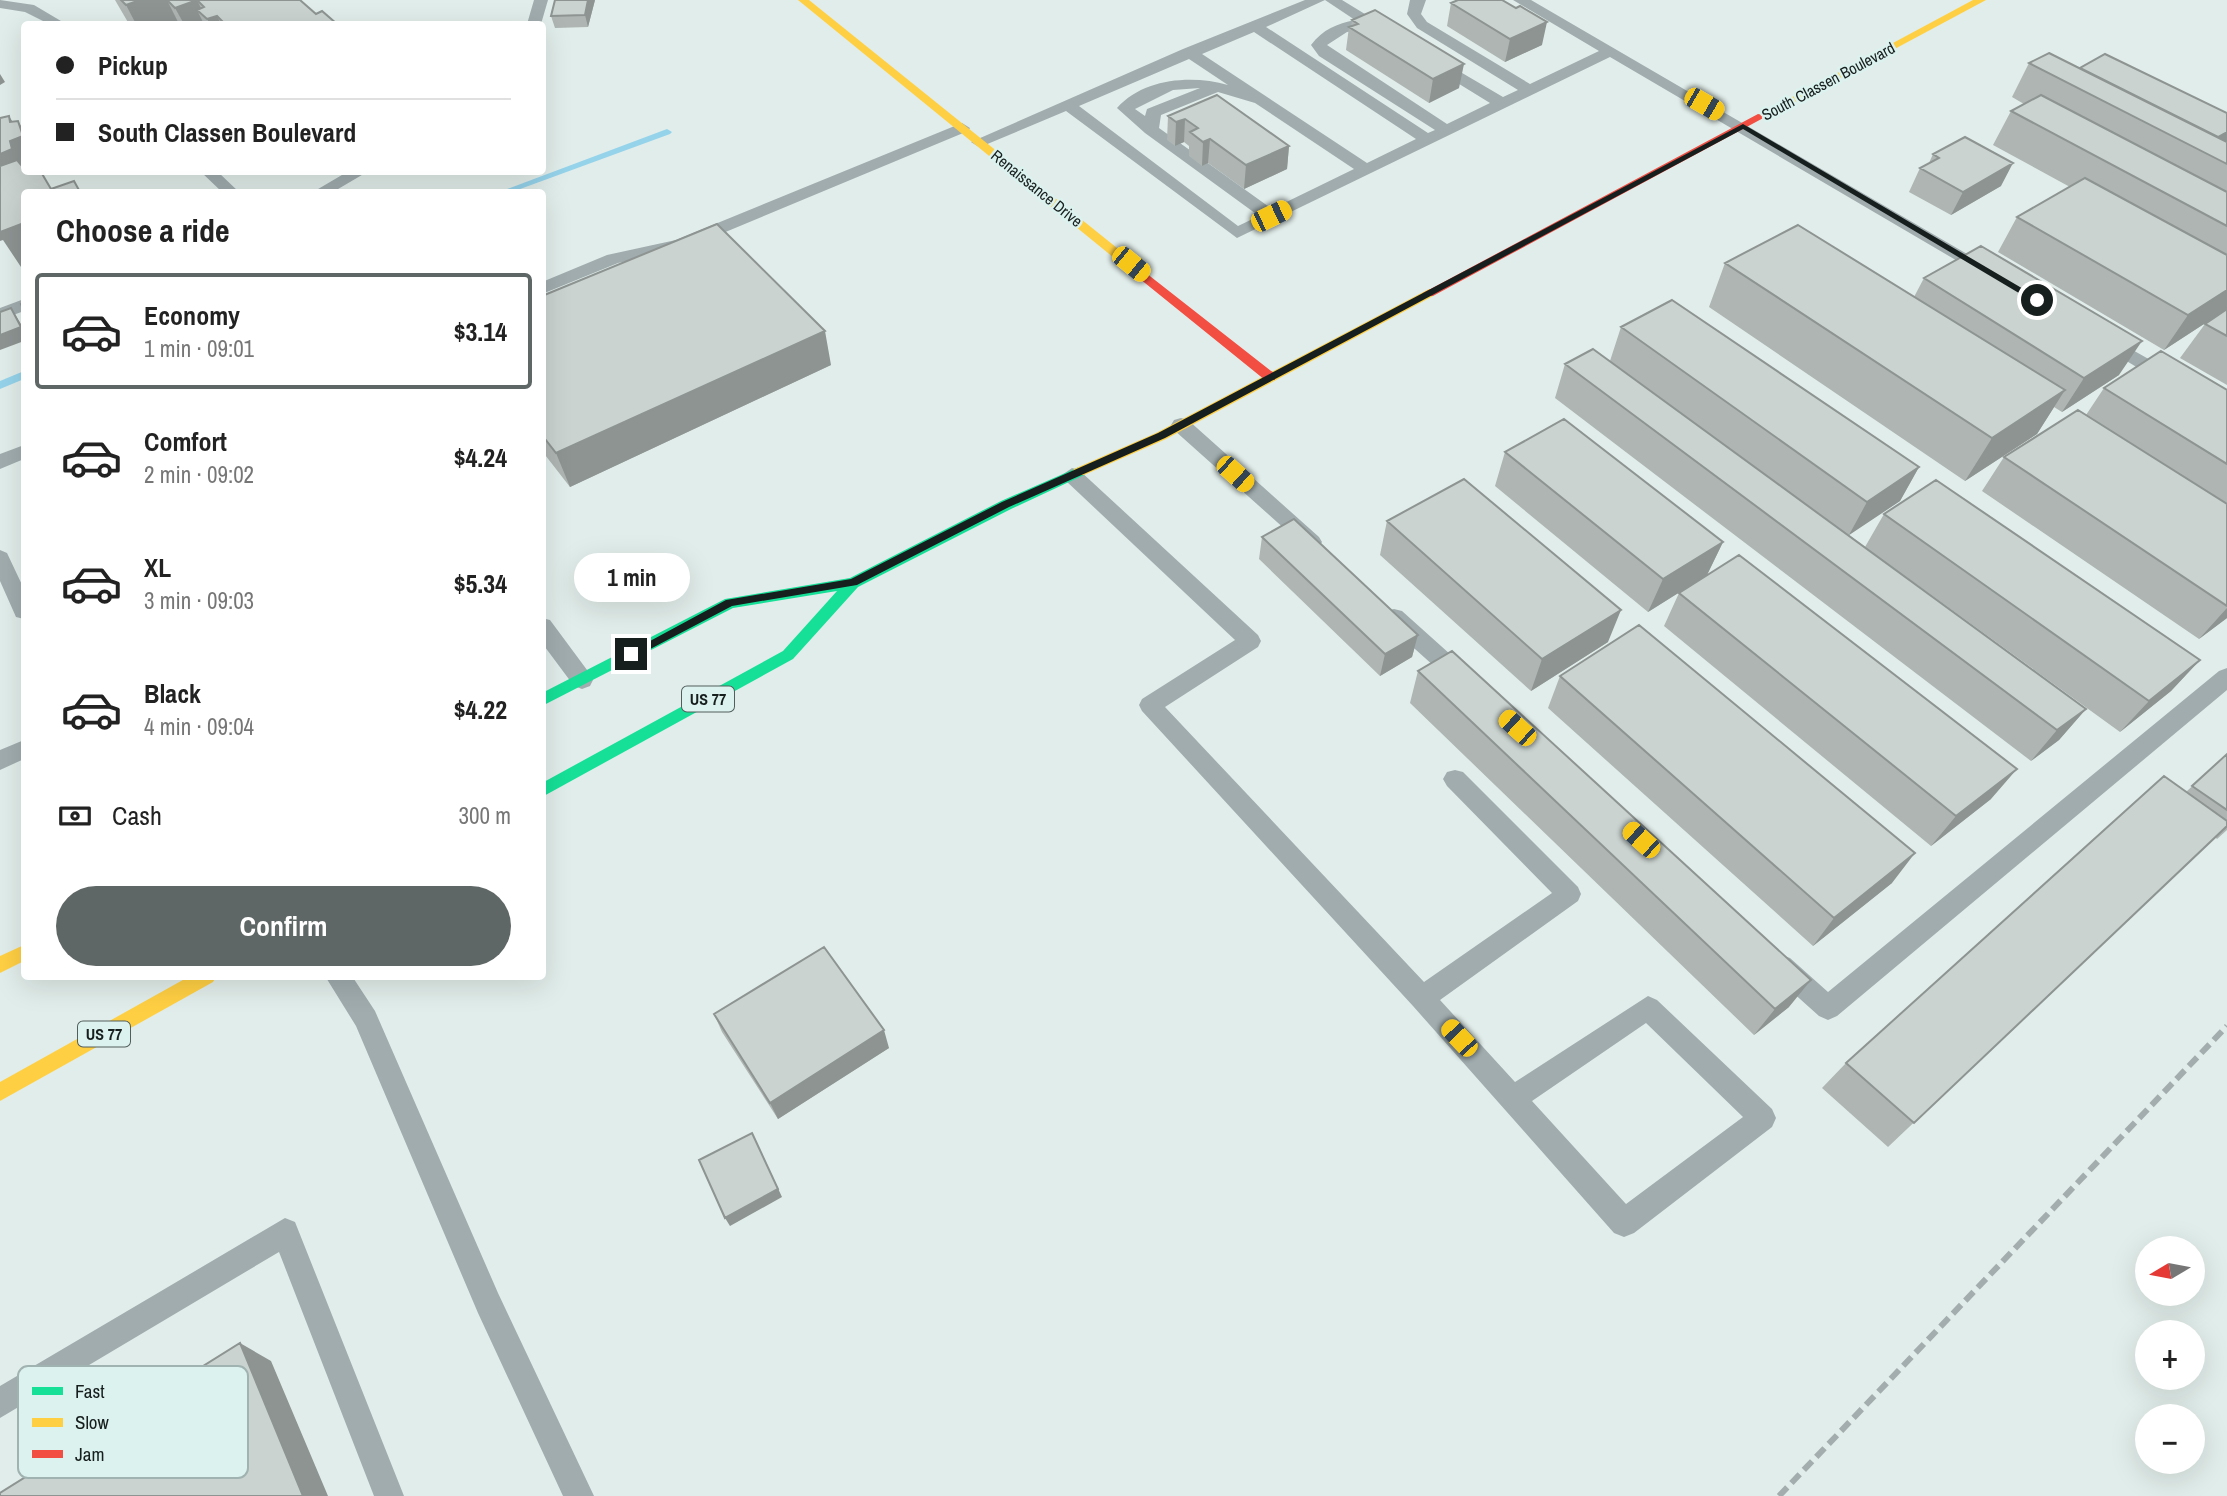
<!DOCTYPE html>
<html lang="en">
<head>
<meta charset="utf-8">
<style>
	:root { --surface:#fff; --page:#f6f6f6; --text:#222; --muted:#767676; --line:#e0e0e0; --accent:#5e6765 }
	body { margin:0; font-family:"Archivo Narrow",sans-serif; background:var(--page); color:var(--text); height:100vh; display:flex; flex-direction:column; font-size:26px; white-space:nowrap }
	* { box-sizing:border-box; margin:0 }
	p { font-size:23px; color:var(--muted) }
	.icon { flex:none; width:38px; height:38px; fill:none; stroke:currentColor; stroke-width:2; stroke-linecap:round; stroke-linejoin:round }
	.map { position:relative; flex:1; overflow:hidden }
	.panel { position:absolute; left:21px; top:189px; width:525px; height:791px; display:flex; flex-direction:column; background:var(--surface); border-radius:7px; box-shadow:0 7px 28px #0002 }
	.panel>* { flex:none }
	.banner { position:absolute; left:21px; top:21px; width:525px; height:154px; border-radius:7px; box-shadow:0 7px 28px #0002; display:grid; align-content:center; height:154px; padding:0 35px; background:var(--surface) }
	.needle { width:46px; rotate:260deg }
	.controls { position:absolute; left:2135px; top:1236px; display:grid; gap:14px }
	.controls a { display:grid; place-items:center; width:70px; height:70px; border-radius:50%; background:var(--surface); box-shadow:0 7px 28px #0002; font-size:35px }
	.end { position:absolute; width:32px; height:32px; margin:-16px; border:9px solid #171f1e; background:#fff; box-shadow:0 0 0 4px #fff }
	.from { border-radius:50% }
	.bubble { position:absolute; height:49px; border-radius:24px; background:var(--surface); box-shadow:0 7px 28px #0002; font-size:23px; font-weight:800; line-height:49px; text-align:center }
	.car { position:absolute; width:21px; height:42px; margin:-21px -10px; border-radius:9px; box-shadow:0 0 5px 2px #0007; background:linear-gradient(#f5c518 24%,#345 0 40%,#f5c518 0 76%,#345 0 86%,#f5c518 0) }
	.banner b { display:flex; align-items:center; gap:24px; height:66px; font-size:26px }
	.banner b+b { border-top:2px solid var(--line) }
	.banner i { width:18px; height:18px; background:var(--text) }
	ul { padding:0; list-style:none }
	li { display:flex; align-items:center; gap:21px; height:116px; margin:0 14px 10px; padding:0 21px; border:4px solid transparent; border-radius:7px }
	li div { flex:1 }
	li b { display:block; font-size:26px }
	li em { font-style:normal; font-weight:800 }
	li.on { border-color:var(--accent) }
	li>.icon { width:63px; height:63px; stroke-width:1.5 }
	h2 { padding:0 35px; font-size:32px; line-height:84px }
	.pay { display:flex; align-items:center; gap:18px; height:77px; padding:0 35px; font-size:26px }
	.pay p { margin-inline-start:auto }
	.cta { display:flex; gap:14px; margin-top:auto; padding:14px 35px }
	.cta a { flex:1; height:80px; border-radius:42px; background:var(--accent); color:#fff; font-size:28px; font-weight:800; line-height:80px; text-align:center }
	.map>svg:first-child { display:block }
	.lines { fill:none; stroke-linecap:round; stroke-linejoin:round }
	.stream { fill:#95d3eb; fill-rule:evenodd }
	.lane { fill:#a0acae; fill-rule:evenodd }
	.fast { fill:#16e098; fill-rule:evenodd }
	.slow { fill:#ffcf43; fill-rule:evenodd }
	.jam { fill:#f24e42; fill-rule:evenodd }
	.rail { stroke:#a4adae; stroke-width:6; stroke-dasharray:12 6; stroke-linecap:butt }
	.wall { fill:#aeb5b3 }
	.shaded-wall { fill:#8d9492 }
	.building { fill:#cad3d0; stroke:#8d9492; stroke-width:2 }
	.route { fill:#171f1e }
	.labels { text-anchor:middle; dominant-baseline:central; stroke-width:5; stroke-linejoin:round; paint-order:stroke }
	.far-street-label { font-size:16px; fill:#171f1e; stroke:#dcf2ee }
	.shield { fill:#dcf2ee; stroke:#525e5c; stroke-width:2 }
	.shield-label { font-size:16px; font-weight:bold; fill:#171f1e }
	.key { fill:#dcf2ee; stroke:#a1b3b0; stroke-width:2 }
	.key-label { font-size:19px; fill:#171f1e }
</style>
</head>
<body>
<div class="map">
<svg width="2227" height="1496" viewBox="0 0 2227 1496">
	<rect width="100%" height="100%" fill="#e1edea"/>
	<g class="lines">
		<!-- stream -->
		<path class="stream" d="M667,129L672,132L670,134L512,192H499Z
			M24,371V379L0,389V381Z"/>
		<!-- lane -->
		<path class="lane" d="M0,0L34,5L66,24H49L25,12L0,8Z
			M534,0H548L541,24H527Z
			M1305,0H1342L1378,22V28L1347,32L1327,45L1447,124L1490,103L1430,66V60H1440L1503,97L1518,90L1417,28L1407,14L1410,0H1426L1421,14L1427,22L1530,84L1599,51L1513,0H1531L1998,272L1989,277L1983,276L1610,57L1237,238L1066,111L985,145L979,147L971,142L1183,49ZM1325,0L1355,20C1337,24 1323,29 1311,45L1319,56L1435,130L1428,133L1266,27ZM1254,32L1416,139L1367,163L1202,54ZM1189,59L1228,85C1192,75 1144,78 1117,108L1145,133L1259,216L1238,226L1079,106ZM1200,88L1147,109L1145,116L1135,109L1173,90ZM1218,92L1255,103L1354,169L1272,209L1159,128L1161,115Z
			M962,123L970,128L968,131L687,248L618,263L542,294V282L607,255L676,240Z
			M201,172H218L239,192H222Z
			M347,172H367L333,192H313Z
			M24,299V311L0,320V308Z
			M2106,335L2177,375L2179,379L2177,383H2163L2100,345L2097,341L2100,337Z
			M1181,418L1188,420L1319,537L1322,542L1319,547H1305L1174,430L1171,425L1174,420Z
			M24,445V459L0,469V454Z
			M1072,468L1079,470L1258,635L1261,641L1258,647L1165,707L1424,982L1552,893L1447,786L1443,779L1447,772L1455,770L1463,772L1578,887L1581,894L1578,901L1440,1000L1515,1082L1648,996L1657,1000L1772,1109L1776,1118L1772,1127L1634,1233L1624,1237L1614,1233L1413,1006L1142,711L1139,705L1142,699L1235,640L1065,480L1062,475ZM1646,1023L1743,1117L1626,1204L1532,1101Z
			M0,550L7,553L24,589V619L16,617L0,581Z
			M1394,609L1402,611L1470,672L1473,678L1470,684L1462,687L1454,684L1386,623L1383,617L1386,611Z
			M542,618L550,620L590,674L593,680L590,686L582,689L574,686L542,643Z
			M2227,668V690L1837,1016L1828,1020L1819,1016L1772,974L1768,966L1772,958L1781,955L1790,958L1828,992L2219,671Z
			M24,740V759L0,770V750Z
			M325,976H352L375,1011L498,1293L594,1496H563L478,1313L356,1026Z
			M285,1218L295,1222L404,1496H374L279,1252L0,1418V1386Z"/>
		<!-- fast -->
		<path class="fast" d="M1079,467L1084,469L1086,472L1084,475L1011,509L858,587L793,659L542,797V783L783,651L837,591L733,608L542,706V693L725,599L850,578L1001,501Z"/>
		<!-- slow -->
		<path class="slow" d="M798,0H809L1127,256V262H1119Z
			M1973,0H1986L1766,118L1757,116Z
			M1429,289L1433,290V296L1166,439L1084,475H1074L1072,472L1074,469L1156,433Z
			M24,945V961L0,973V956Z
			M190,976H216L213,982L0,1101V1082Z"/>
		<!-- jam -->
		<path class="jam" d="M1758,114L1767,116L1433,296H1425L1423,293Z
			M1123,255L1275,374V380H1265L1119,262L1117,259Z"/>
		<!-- rail -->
		<path class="rail" d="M1779,1496L2227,1026"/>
	</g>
	<!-- wall -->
	<path class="wall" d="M115,0H300L316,14L337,24H129Z
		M595,0L588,27L555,28L551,16Z
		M1451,3L1542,45L1505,62L1447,26Z
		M1352,20L1459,88L1429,103L1346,50L1349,27H1351Z
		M2029,63L2080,68L2227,113V309L2164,350L1998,252L2017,217L2070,187L1993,145L2011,111L2024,104L2012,97Z
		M1217,95L1289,146L1287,169L1244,189L1208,163L1202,166L1189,156V146L1184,142L1175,146L1167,140L1168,116Z
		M1933,154L2001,186L1951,215L1909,192L1920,168L1929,163Z
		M1725,263L1914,297L1924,278L2119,375L2062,412L2054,407L2037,434L1965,481L1709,307Z
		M542,296L831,365L570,487L542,451Z
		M2227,309V385L2180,358L2205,324Z
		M1621,327L1919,467L1900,501L1849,535L2086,709L2059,740L2031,761L1555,398L1565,364L1610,361Z
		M2104,388L2227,390V618L2199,639L1982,491L2004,457L2086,415Z
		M1505,452L1723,542L1707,575L1648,612L1495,486Z
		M1884,514L2200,660L2171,691L2120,732L1865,547Z
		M1387,521L1608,642L1531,691L1380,555Z
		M1262,537L1418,635L1412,657L1380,676L1259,559Z
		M1679,593L1991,799L1931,846L1664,626Z
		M1418,671L1789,1007L1754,1035L1410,703Z
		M1560,676L1892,883L1813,946L1548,708Z
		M2227,754V830L2217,839L2215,837L1888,1147L1822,1088L1846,1063L2186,792Z
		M714,1014L889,1048L778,1119L722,1032Z"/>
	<!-- shaded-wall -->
	<path class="shaded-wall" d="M140,0H167L179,24H136L126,5Z
		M197,0L206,18L197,10L204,24H184L175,8Z
		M588,0H595L588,27L585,15Z
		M217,16L221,24H210L207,19Z
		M1547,22L1542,45L1505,62L1510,39Z
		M1464,64L1459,88L1429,103L1433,79Z
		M0,74L5,82L0,85Z
		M9,116L22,137L23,136L18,121L24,131V172H41L54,192L41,172L32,175L34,183L18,190L22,200L0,167V154L12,149L10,141L20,137L10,122Z
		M1185,119L1184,142L1175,146L1176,122Z
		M2227,132V146L2211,142Z
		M1210,139L1208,163L1202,166L1203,142Z
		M1289,146L1287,169L1244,189L1246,165Z
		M2013,163L2001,186L1951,215L1963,192Z
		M24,223V266L21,267L3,240L0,241V232Z
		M2227,290V309L2164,350L2188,315Z
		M11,308L24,329V341L0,350V335Z
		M825,331L831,365L570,487L556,453Z
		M2142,341L2119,375L2062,412L2084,378Z
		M2065,390L2037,434L1965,481L1992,438Z
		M1919,467L1900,501L1849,535L1867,502Z
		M1723,542L1707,575L1648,612L1663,579Z
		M2227,608V618L2199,639Z
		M1621,610L1608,642L1531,691L1542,659Z
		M1418,635L1412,657L1380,676L1385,654Z
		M2200,660L2171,691L2120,732L2149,701Z
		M2086,709L2059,740L2031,761L2057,730Z
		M2017,769L1991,799L1931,846L1956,816Z
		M1915,853L1892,883L1813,946L1834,918Z
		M1811,980L1789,1007L1754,1035L1775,1009Z
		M884,1030L889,1048L778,1119L770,1103Z
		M752,1133L782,1197L730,1226L725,1218Z
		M240,1343L271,1361L328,1496H303Z"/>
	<!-- building -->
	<path class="building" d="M121,0H140L126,5Z
		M167,0H197L175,8Z
		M197,0H300L316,14L322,11L337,24H221L224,23L217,16L207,19L197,10L204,7Z
		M555,0H588L585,15L551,16Z
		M1458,0H1502L1516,8L1520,6L1547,22L1510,39L1451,3Z
		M1375,10L1464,64L1433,79L1349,27L1358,24L1352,20Z
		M2049,53L2227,142V164L2029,63Z
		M2105,54L2227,113V132L2218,137L2080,68Z
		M1217,95L1289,146L1246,165L1210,139L1203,142L1190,132L1198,128L1185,119L1176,122L1168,116Z
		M2041,95L2227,192V226L2011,111Z
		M9,116L10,122L18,121L23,136L10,141L12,149L0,154V118Z
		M1965,137L2013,163L1963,192L1920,168L1939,158L1933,154Z
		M17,160L22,166H24V172H41L51,189L74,181L80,192H24V223L0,232V166Z
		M2085,178L2227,255V290L2188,315L2017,217Z
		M717,224L825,331L556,453L542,435V296Z
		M1798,225L2065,390L1992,438L1725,263Z
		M1981,246L2142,341L2084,378L1924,278Z
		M1672,300L1919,467L1867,502L1621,327Z
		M24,303V311L21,304Z
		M11,308L21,327L0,335V312Z
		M2227,309V336L2205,324Z
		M1593,349L2086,709L2057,730L1565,364Z
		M2161,351L2227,390V464L2104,388Z
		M2078,410L2227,504V606L2004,457Z
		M1564,419L1723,542L1663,579L1505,452Z
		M1464,479L1621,610L1542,659L1387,521Z
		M1936,480L2200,660L2149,701L1884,514Z
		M1294,519L1418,635L1385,654L1262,537Z
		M1739,555L2017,769L1956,816L1679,593Z
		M1639,625L1915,853L1834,918L1560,676Z
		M1452,651L1811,980L1775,1009L1418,671Z
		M2227,754V810L2192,786Z
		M2164,776L2227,821V826L1914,1123L1846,1063Z
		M824,947L884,1030L770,1103L714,1014Z
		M752,1133L778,1189L725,1218L699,1160Z
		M240,1343L303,1496H0V1493Z"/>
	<!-- route -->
	<path class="route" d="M1743,124L2042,300L2034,302L1743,129L1165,438L1009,507L857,585L732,606L635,657L626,654L726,600L851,579L1002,502L1158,433Z"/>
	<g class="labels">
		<!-- far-street labels -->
		<g class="far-street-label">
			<text transform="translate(1828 81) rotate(-28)">South Classen Boulevard</text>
			<text transform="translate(1037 188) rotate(39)">Renaissance Drive</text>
		</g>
		<!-- shield labels -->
		<g class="shield">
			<rect x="682" y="686.5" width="52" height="25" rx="5"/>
			<rect x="78" y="1021.5" width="52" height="25" rx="5"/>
		</g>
		<g class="shield-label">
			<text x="708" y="699">US 77</text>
			<text x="104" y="1034">US 77</text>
		</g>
	</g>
	<!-- legend -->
	<rect x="18" y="1366" width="230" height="112" rx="10" class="key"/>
	<rect x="32" y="1387" width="31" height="8" fill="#16e098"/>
	<rect x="32" y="1418" width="31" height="9" fill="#ffcf43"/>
	<rect x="32" y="1450" width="31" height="8" fill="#f24e42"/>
	<g class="key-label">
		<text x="75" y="1398">Fast</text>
		<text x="75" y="1429">Slow</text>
		<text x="75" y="1461">Jam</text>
	</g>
</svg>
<div class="controls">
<a><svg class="needle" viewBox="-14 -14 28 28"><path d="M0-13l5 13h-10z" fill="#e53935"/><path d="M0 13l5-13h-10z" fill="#767676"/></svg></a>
<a>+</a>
<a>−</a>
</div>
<i class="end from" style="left:2037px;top:300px"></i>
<i class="end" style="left:631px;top:654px"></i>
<div class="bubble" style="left:574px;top:553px;width:116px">1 min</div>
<i class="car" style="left:1704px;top:104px;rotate:120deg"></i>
<i class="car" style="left:1271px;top:216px;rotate:64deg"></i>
<i class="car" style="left:1131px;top:264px;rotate:129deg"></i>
<i class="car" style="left:1235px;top:474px;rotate:132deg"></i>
<i class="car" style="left:1517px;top:728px;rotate:312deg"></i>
<i class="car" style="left:1641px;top:840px;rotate:312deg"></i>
<i class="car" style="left:1459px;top:1038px;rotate:317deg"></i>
<div class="banner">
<b><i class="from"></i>Pickup</b>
<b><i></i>South Classen Boulevard</b>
</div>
<section class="panel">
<h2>Choose a ride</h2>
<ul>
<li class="on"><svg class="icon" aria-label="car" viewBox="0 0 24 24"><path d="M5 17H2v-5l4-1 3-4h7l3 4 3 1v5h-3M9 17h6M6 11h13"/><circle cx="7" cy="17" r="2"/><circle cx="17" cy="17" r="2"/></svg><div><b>Economy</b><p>1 min · 09:01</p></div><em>$3.14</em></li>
<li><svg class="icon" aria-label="car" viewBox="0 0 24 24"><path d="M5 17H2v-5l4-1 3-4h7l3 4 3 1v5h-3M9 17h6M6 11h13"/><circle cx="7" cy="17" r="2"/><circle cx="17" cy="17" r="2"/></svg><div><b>Comfort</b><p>2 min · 09:02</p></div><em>$4.24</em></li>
<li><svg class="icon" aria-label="car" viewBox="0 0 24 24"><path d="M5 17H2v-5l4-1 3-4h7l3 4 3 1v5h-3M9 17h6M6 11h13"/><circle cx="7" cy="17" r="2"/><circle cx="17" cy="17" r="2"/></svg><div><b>XL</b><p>3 min · 09:03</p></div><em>$5.34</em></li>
<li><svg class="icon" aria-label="car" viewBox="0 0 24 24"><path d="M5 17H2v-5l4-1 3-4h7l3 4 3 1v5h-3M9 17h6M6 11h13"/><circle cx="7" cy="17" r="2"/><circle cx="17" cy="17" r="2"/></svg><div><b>Black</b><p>4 min · 09:04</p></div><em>$4.22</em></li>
</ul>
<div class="pay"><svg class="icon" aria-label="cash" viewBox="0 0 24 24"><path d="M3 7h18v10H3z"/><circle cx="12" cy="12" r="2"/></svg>Cash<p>300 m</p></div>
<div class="cta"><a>Confirm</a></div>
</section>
</div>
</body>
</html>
